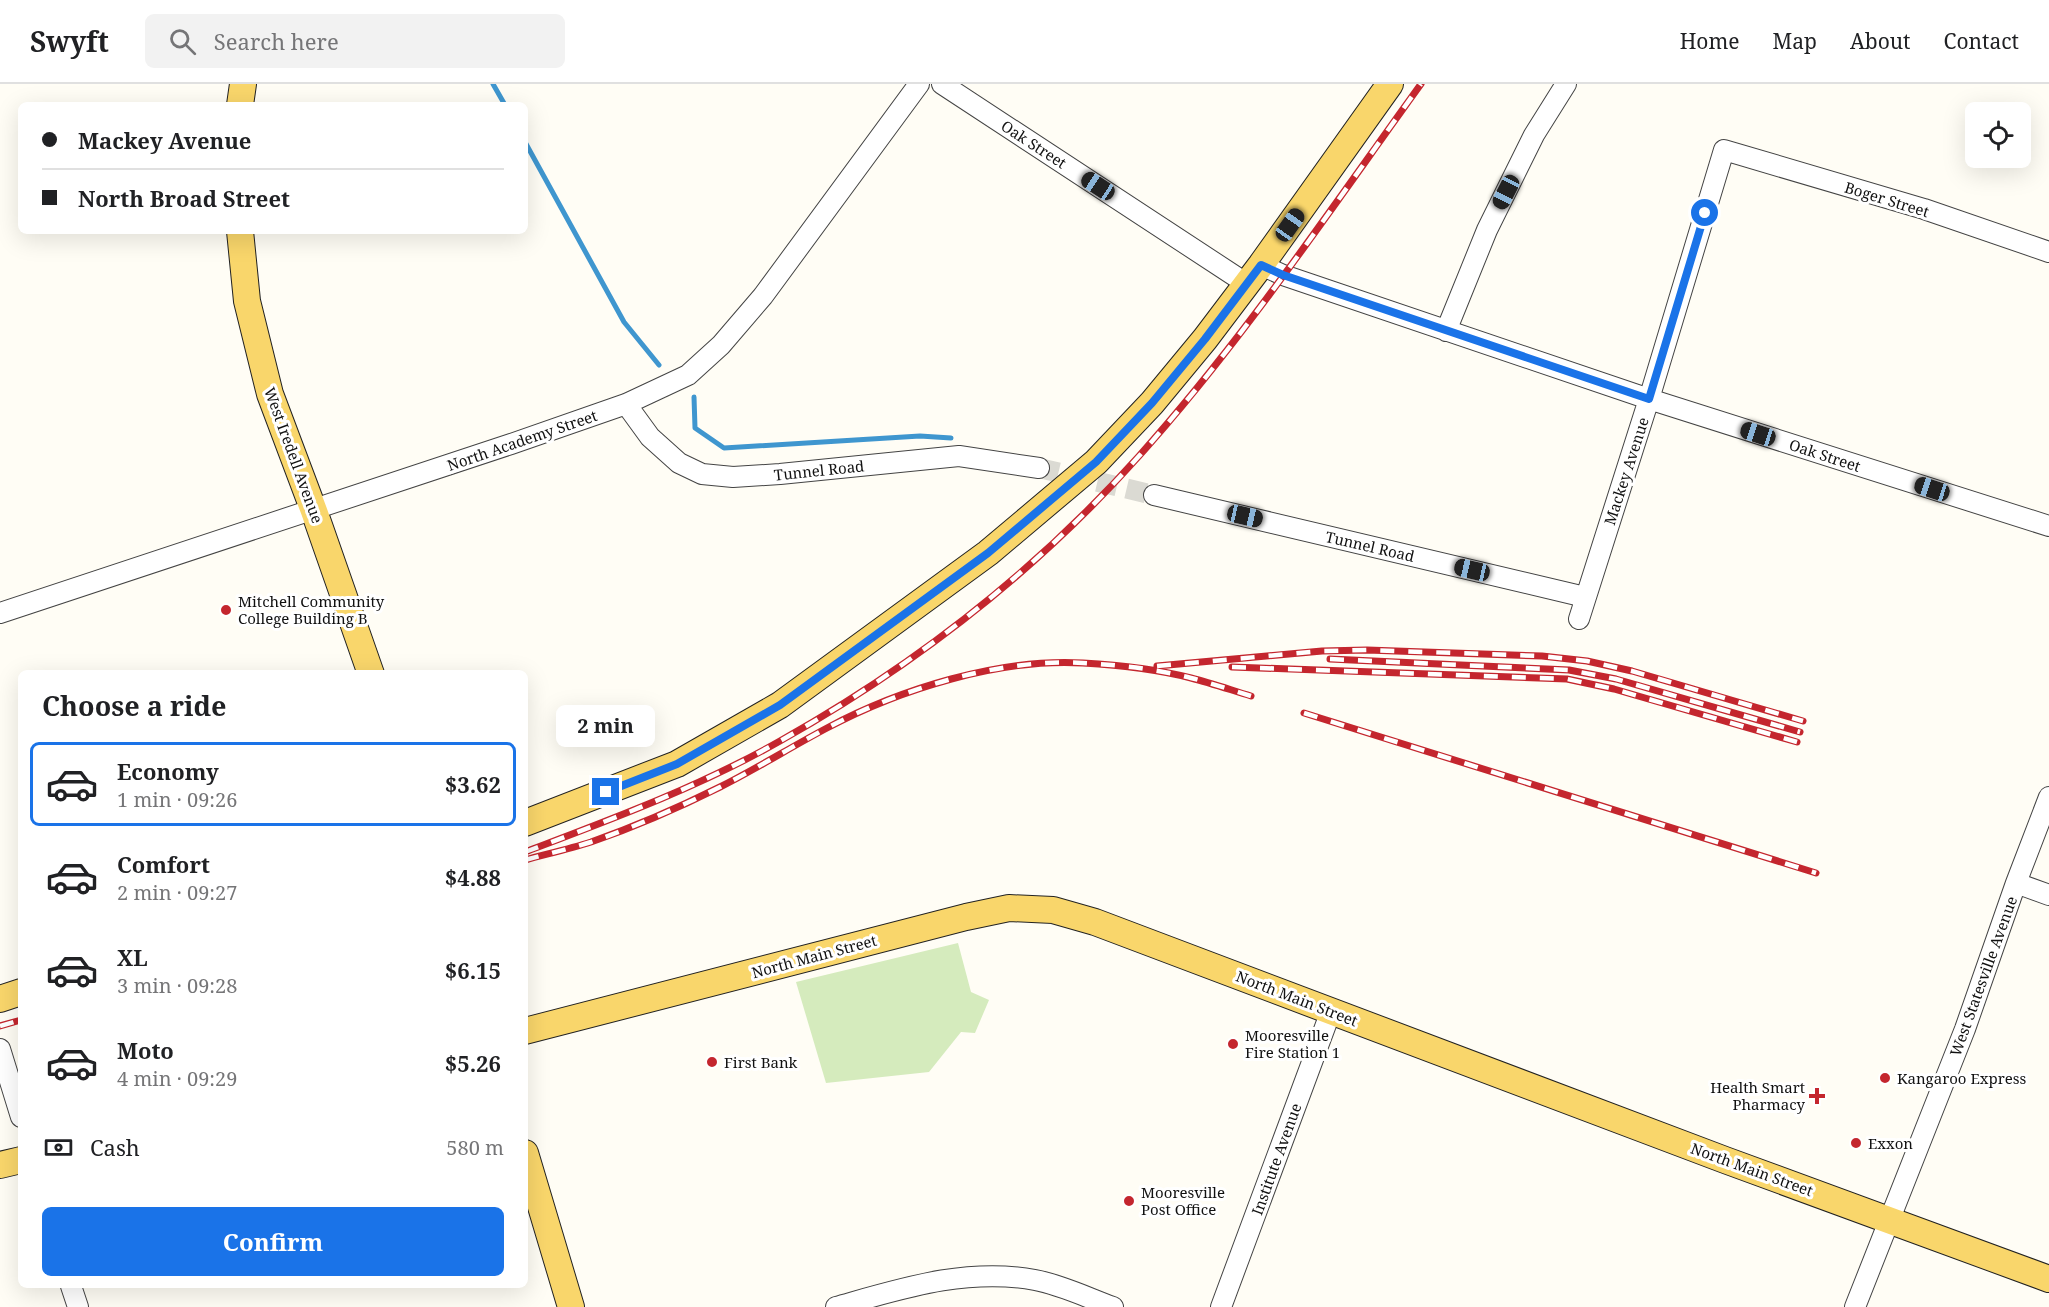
<!DOCTYPE html>
<html lang="en">
<head>
<meta charset="utf-8">
<style>
	:root { --surface:#fff; --page:#f2f2f2; --text:#202124; --muted:#757577; --line:#e0e0e0; --accent:#1a73e8 }
	body { margin:0; font-family:"Noto Serif",serif; background:var(--page); color:var(--text); height:100vh; display:flex; flex-direction:column; font-size:22px; white-space:nowrap }
	* { box-sizing:border-box; margin:0 }
	p { font-size:20px; color:var(--muted) }
	.icon { flex:none; width:33px; height:33px; fill:none; stroke:currentColor; stroke-width:2; stroke-linecap:round; stroke-linejoin:round }
	.map { position:relative; flex:1; overflow:hidden }
	.sheet { position:absolute; left:18px; top:586px; width:510px; height:618px; display:flex; flex-direction:column; background:var(--surface); border-radius:9px; box-shadow:0 6px 24px #0002 }
	.sheet>* { flex:none }
	.banner { position:absolute; left:18px; top:18px; width:510px; height:132px; border-radius:9px; box-shadow:0 6px 24px #0002; display:grid; align-content:center; height:132px; padding:0 24px; background:var(--surface) }
	.controls { position:absolute; left:1965px; top:18px; display:grid; gap:12px }
	.controls a { display:grid; place-items:center; width:66px; height:66px; border-radius:9px; background:var(--surface); box-shadow:0 6px 24px #0002; font-size:30px }
	.end { position:absolute; width:27px; height:27px; margin:-14px; border:8px solid #1a73e8; background:#fff; box-shadow:0 0 0 3px #fff }
	.from { border-radius:50% }
	.bubble { position:absolute; height:42px; border-radius:9px; background:var(--surface); box-shadow:0 6px 24px #0002; font-size:20px; font-weight:700; line-height:42px; text-align:center }
	.car { position:absolute; width:18px; height:36px; margin:-18px -9px; border-radius:8px; box-shadow:0 0 4px 2px #0007; background:linear-gradient(#222 24%,#8ab4d8 0 40%,#222 0 76%,#8ab4d8 0 86%,#222 0) }
	.banner b { display:flex; align-items:center; gap:21px; height:57px; font-size:22px }
	.banner b+b { border-top:2px solid var(--line) }
	.banner i { width:15px; height:15px; background:var(--text) }
	ul { padding:0; list-style:none }
	li { display:flex; align-items:center; gap:18px; height:84px; margin:0 12px 9px; padding:0 12px; border:3px solid transparent; border-radius:9px }
	li div { flex:1 }
	li b { display:block; font-size:22px }
	li em { font-style:normal; font-weight:700 }
	li.active { border-color:var(--accent) }
	li>.icon { width:54px; height:54px; stroke-width:1.5 }
	h2 { padding:0 24px; font-size:27px; line-height:72px }
	.pay { display:flex; align-items:center; gap:15px; height:66px; padding:0 24px; font-size:22px }
	.pay p { margin-inline-start:auto }
	.button { display:flex; gap:12px; margin-top:auto; padding:12px 24px }
	.button a { flex:1; height:69px; border-radius:9px; background:var(--accent); color:#fff; font-size:24px; font-weight:700; line-height:69px; text-align:center }
	header { display:flex; align-items:center; gap:36px; box-sizing:border-box; height:84px; padding:0 30px; background:var(--surface); border-bottom:2px solid var(--line) }
	header strong { font-size:28px }
	nav { display:flex; gap:33px; margin-inline-start:auto; font-size:21px }
	.search { width:420px; height:54px; background:var(--page); display:flex; align-items:center; gap:15px; box-sizing:border-box; padding:0 21px; border-radius:9px; color:var(--muted); font-size:22px }
	.map>svg:first-child { display:block }
	.green { fill:#d5ebbd }
	.lines { fill:none; stroke-linecap:round; stroke-linejoin:round }
	.stream { stroke:#3f96cf; stroke-width:5 }
	.minor-tunnel { stroke:#dbdad3; stroke-width:20; stroke-dasharray:20 10; stroke-linecap:butt }
	.minor-casing { stroke:#444; stroke-width:22 }
	.major-casing { stroke:#222; stroke-width:28 }
	.minor { stroke:#fff; stroke-width:20 }
	.major { stroke:#f9d66b; stroke-width:26 }
	.rail-casing { stroke:#c4262e; stroke-width:7 }
	.rail { stroke:#fff; stroke-width:4.5; stroke-dasharray:14; stroke-linecap:butt }
	.route { stroke:#1a73e8; stroke-width:8 }
	.poi-dot { fill:#c4262e; stroke:#fff; stroke-width:2 }
	.labels { text-anchor:middle; dominant-baseline:central; stroke-width:6; stroke-linejoin:round; paint-order:stroke }
	.street-label { font-size:15px; fill:#111; stroke:#fff }
	.poi-label { font-size:15px; fill:#111; stroke:#fff; text-anchor:start }
</style>
</head>
<body>
<header>
<strong>Swyft</strong>
<div class="search"><svg class="icon" aria-label="search" viewBox="0 0 24 24"><circle cx="10" cy="10" r="6"/><path d="M15 15l6 6"/></svg>Search here</div>
<nav><a>Home</a><a>Map</a><a>About</a><a>Contact</a></nav>
</header>
<div class="map">
<svg width="2049" height="1223" viewBox="0 0 2049 1223">
	<rect width="100%" height="100%" fill="#fffdf5"/>
	<!-- green -->
	<path class="green" d="M958,859L971,908L989,916L975,949L961,948L929,988L826,999L796,898Z"/>
	<g class="lines">
		<!-- stream -->
		<path class="stream" d="M493,0L505,21
			M525,58L624,238L659,281
			M694,313L695,344L724,364L920,352L951,354"/>
		<!-- minor-tunnel -->
		<path class="minor-tunnel" d="M1039,384L1154,411"/>
		<defs>
			<path id="minor" d="M942,0L1247,200
				M1261,181L1283,191L1649,315L2049,442
				M1446,247L1487,146L1534,51L1566,0
				M626,320L650,353L679,379L702,390L733,393L780,390L959,372L1039,384
				M1154,411L1585,513
				M0,529L511,360L626,320L688,291L721,261L763,212L919,0
				M1579,535L1649,315L1724,66L1924,125L2049,168
				M2016,799L2049,811
				M0,965L21,1033
				M71,1202L78,1223
				M836,1223C900,1205 967,1183 1035,1196C1062,1201 1088,1214 1113,1223
				M1221,1223L1331,927
				M1855,1223L1965,945L2016,799L2049,713"/>
			<path id="major" d="M240,21L243,0
				M240,147L247,217L270,310L314,427L371,590
				M525,739L677,680L780,621L988,469L1096,378L1152,319L1205,255L1261,181L1390,0
				M0,915L21,908
				M525,947L966,833L1009,824L1053,826L1095,838L1725,1076L2049,1195
				M525,1069L571,1223
				M0,1081L21,1076"/>
		</defs>
		<!-- minor casing -->
		<use href="#minor" class="minor-casing"/>
		<!-- major casing -->
		<use href="#major" class="major-casing"/>
		<!-- minor -->
		<use href="#minor" class="minor"/>
		<!-- major -->
		<use href="#major" class="major"/>
		<defs>
			<path id="rail" d="M1330,575L1569,586L1616,595L1800,648
				M1157,582L1322,567L1367,566L1542,572L1587,577L1632,587L1803,637
				M1232,583L1567,595L1614,605L1797,658
				M1304,629L1816,789
				M525,768C612,735 699,703 780,657C914,582 1037,486 1139,372C1243,256 1330,126 1421,0
				M525,776C547,770 569,765 591,758C634,743 678,724 720,703C756,685 791,663 827,644C900,605 1000,574 1083,579C1119,581 1156,585 1191,594C1211,599 1231,606 1251,612
				M0,942L21,936"/>
		</defs>
		<!-- rail casing -->
		<use href="#rail" class="rail-casing"/>
		<!-- rail -->
		<use href="#rail" class="rail"/>
	</g>
	<g class="lines">
		<!-- route -->
		<path class="route" d="M606,708L677,680L780,621L988,469L1096,378L1152,319L1205,255L1261,181L1283,191L1649,315L1705,129"/>
	</g>
	<!-- markers -->
	<g class="poi-dot">
		<circle cx="226" cy="526" r="6"/>
		<circle cx="1233" cy="960" r="6"/>
		<circle cx="712" cy="978" r="6"/>
		<circle cx="1885" cy="994" r="6"/>
		<path d="M1814 1003h6v6h6v6h-6v6h-6v-6h-6v-6h6z"/>
		<circle cx="1856" cy="1059" r="6"/>
		<circle cx="1129" cy="1117" r="6"/>
	</g>
	<g class="labels">
		<!-- street labels -->
		<g class="street-label">
			<text transform="translate(1034 60) rotate(33)">Oak Street</text>
			<text transform="translate(1887 115) rotate(17)">Boger Street</text>
			<text transform="translate(522 356) rotate(-19)">North Academy Street</text>
			<text transform="translate(294 371) rotate(70)">West Iredell Avenue</text>
			<text transform="translate(1825 371) rotate(18)">Oak Street</text>
			<text transform="translate(819 386) rotate(-6)">Tunnel Road</text>
			<text transform="translate(1626 387) rotate(-72)">Mackey Avenue</text>
			<text transform="translate(1370 462) rotate(13)">Tunnel Road</text>
			<text transform="translate(814 872) rotate(-15)">North Main Street</text>
			<text transform="translate(1983 892) rotate(-70)">West Statesville Avenue</text>
			<text transform="translate(1297 914) rotate(21)">North Main Street</text>
			<text transform="translate(1276 1075) rotate(-70)">Institute Avenue</text>
			<text transform="translate(1752 1085) rotate(20)">North Main Street</text>
		</g>
		<!-- poi labels -->
		<g class="poi-label">
			<text x="238" y="517">Mitchell Community<tspan x="238" dy="17">College Building B</tspan></text>
			<text x="1245" y="951">Mooresville<tspan x="1245" dy="17">Fire Station 1</tspan></text>
			<text x="724" y="978">First Bank</text>
			<text x="1897" y="994">Kangaroo Express</text>
			<text x="1805" y="1003" text-anchor="end">Health Smart<tspan x="1805" dy="17">Pharmacy</tspan></text>
			<text x="1868" y="1059">Exxon</text>
			<text x="1141" y="1108">Mooresville<tspan x="1141" dy="17">Post Office</tspan></text>
		</g>
	</g>
</svg>
<div class="controls">
<a><svg class="icon" aria-label="locate" viewBox="0 0 24 24"><circle cx="12" cy="12" r="6"/><path d="M12 2v4M12 18v4M2 12h4M18 12h4"/></svg></a>
</div>
<i class="end from" style="left:1705px;top:129px"></i>
<i class="end" style="left:606px;top:708px"></i>
<div class="bubble" style="left:556px;top:621px;width:99px">2 min</div>
<i class="car" style="left:1098px;top:102px;rotate:303deg"></i>
<i class="car" style="left:1506px;top:108px;rotate:207deg"></i>
<i class="car" style="left:1290px;top:141px;rotate:35deg"></i>
<i class="car" style="left:1758px;top:350px;rotate:288deg"></i>
<i class="car" style="left:1932px;top:405px;rotate:288deg"></i>
<i class="car" style="left:1245px;top:432px;rotate:103deg"></i>
<i class="car" style="left:1472px;top:486px;rotate:283deg"></i>
<div class="banner">
<b><i class="from"></i>Mackey Avenue</b>
<b><i></i>North Broad Street</b>
</div>
<section class="sheet">
<h2>Choose a ride</h2>
<ul>
<li class="active"><svg class="icon" aria-label="car" viewBox="0 0 24 24"><path d="M5 17H2v-5l4-1 3-4h7l3 4 3 1v5h-3M9 17h6M6 11h13"/><circle cx="7" cy="17" r="2"/><circle cx="17" cy="17" r="2"/></svg><div><b>Economy</b><p>1 min · 09:26</p></div><em>$3.62</em></li>
<li><svg class="icon" aria-label="car" viewBox="0 0 24 24"><path d="M5 17H2v-5l4-1 3-4h7l3 4 3 1v5h-3M9 17h6M6 11h13"/><circle cx="7" cy="17" r="2"/><circle cx="17" cy="17" r="2"/></svg><div><b>Comfort</b><p>2 min · 09:27</p></div><em>$4.88</em></li>
<li><svg class="icon" aria-label="car" viewBox="0 0 24 24"><path d="M5 17H2v-5l4-1 3-4h7l3 4 3 1v5h-3M9 17h6M6 11h13"/><circle cx="7" cy="17" r="2"/><circle cx="17" cy="17" r="2"/></svg><div><b>XL</b><p>3 min · 09:28</p></div><em>$6.15</em></li>
<li><svg class="icon" aria-label="car" viewBox="0 0 24 24"><path d="M5 17H2v-5l4-1 3-4h7l3 4 3 1v5h-3M9 17h6M6 11h13"/><circle cx="7" cy="17" r="2"/><circle cx="17" cy="17" r="2"/></svg><div><b>Moto</b><p>4 min · 09:29</p></div><em>$5.26</em></li>
</ul>
<div class="pay"><svg class="icon" aria-label="cash" viewBox="0 0 24 24"><path d="M3 7h18v10H3z"/><circle cx="12" cy="12" r="2"/></svg>Cash<p>580 m</p></div>
<div class="button"><a>Confirm</a></div>
</section>
</div>
</body>
</html>
